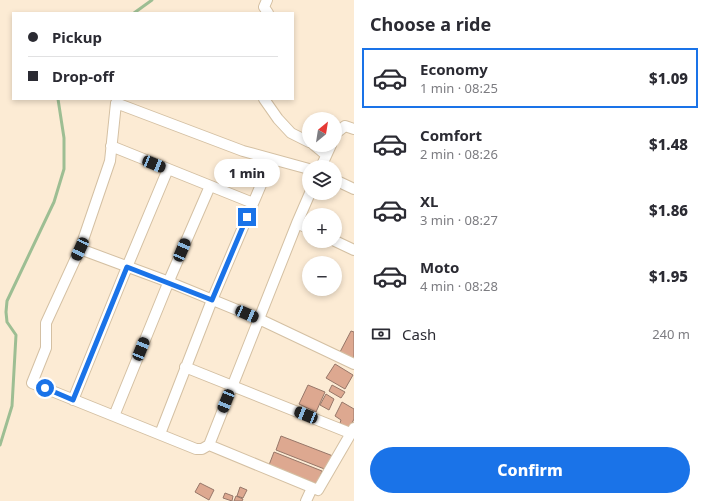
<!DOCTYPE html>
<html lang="en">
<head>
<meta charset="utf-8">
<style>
	:root { --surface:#fff; --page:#f2f2f3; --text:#2b2b33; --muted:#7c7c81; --line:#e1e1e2; --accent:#1a73e8 }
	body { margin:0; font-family:"Noto Sans",sans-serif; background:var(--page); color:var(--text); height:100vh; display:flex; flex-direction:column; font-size:15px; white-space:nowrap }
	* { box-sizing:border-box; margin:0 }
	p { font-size:13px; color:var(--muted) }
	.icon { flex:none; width:22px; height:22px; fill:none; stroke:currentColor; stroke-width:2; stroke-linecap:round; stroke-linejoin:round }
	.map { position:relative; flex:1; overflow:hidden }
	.drawer { display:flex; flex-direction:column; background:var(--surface); width:352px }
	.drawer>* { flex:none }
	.guide { position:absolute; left:12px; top:12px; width:282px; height:88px; border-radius:0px; box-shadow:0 2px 6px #0003; display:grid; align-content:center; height:88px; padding:0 16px; background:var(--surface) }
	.needle { width:26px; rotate:30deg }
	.fabs { position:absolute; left:302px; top:112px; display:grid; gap:8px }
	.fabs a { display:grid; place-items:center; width:40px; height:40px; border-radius:50%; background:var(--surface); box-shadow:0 2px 6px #0003; font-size:20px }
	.end { position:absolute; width:18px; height:18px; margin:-9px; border:5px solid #1a73e8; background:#fff; box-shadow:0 0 0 2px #fff }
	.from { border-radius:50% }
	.bubble { position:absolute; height:28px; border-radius:14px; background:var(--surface); box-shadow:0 2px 6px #0003; font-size:13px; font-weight:800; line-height:28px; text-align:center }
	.car { position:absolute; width:12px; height:24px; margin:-12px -6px; border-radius:5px; box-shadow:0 0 3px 1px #0007; background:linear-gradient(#222 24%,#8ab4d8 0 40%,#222 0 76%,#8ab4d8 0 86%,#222 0) }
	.guide b { display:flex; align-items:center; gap:14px; height:38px; font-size:15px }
	.guide b+b { border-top:1px solid var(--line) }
	.guide i { width:10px; height:10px; background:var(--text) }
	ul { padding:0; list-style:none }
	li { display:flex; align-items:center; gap:12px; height:60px; margin:0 8px 6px; padding:0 8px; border:2px solid transparent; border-radius:0px }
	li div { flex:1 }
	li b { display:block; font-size:15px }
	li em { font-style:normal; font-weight:800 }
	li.selected { border-color:var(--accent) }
	li>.icon { width:36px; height:36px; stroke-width:1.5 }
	h2 { padding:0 16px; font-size:18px; line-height:48px }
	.pay { display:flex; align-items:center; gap:10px; height:44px; padding:0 16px; font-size:15px }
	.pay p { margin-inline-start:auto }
	.primary-button { display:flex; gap:8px; margin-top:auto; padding:8px 16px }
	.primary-button a { flex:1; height:46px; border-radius:24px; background:var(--accent); color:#fff; font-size:16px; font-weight:800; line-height:46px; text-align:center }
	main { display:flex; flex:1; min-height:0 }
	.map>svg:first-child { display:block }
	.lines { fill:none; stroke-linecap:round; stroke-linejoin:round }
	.stream { stroke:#9dbe93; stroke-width:3 }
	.building { fill:#dda890; stroke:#977769 }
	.minor-casing { stroke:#d4c0a3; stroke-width:12 }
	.minor { stroke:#fff; stroke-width:10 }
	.route { stroke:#1a73e8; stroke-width:5 }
</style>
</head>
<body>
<main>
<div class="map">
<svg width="354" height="501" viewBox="0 0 354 501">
	<rect width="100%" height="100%" fill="#fcebd4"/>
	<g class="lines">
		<!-- stream -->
		<path class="stream" d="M134,13L152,0
			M0,445L12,406L16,335L7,322L6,312L7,301L54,202L64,169V138L58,99"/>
	</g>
	<!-- building -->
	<path class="building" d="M351,331L354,332V359L340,352Z
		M335,364L353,375L345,389L326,378Z
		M308,385L325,392L316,412L299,404Z
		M332,385L345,392L341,398L329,391Z
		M326,394L334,399L329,410L320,405Z
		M342,402L354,409V419L349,429L340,423L341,420L335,416Z
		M281,436L333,456L327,470L276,450Z
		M274,452L322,471L317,484L269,465Z
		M200,483L214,490L209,500L195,492Z
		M240,487L247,490L243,498L237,496Z
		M225,493L233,496L232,501L223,498Z
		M236,496L243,499L242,501H234Z"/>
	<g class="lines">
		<defs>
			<path id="minor" d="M267,0L264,7L268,13
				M264,99L278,119L291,133L309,142
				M335,134L345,126L354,129
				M314,145L326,155
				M111,146L253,203
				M321,167L331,145
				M309,169L243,151L116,103L110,161L80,249L46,323V348L32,383L196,449H202L209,445L297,223L310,193
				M335,180L354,189
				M297,223L309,229
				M335,241L354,250
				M80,249L169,282L259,319L354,364
				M185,367L350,433
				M73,400L127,267L168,169
				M114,416L171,276L210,186
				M160,434L212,300L272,159
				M209,445L318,490L354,428
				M306,501L312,488"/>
		</defs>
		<!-- minor casing -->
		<use href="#minor" class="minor-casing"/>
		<!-- minor -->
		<use href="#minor" class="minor"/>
	</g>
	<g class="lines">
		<!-- route -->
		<path class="route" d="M45,388L73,400L127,267L212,300L247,217"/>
	</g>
</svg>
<div class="fabs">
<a><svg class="needle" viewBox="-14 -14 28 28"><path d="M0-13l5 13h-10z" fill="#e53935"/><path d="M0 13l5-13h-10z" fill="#7c7c81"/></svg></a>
<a><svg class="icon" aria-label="layers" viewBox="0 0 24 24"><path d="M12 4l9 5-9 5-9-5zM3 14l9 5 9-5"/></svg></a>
<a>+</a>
<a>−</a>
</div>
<i class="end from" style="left:45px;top:388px"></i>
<i class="end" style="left:247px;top:217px"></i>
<div class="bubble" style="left:214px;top:159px;width:66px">1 min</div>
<i class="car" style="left:154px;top:164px;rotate:112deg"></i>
<i class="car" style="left:80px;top:249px;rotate:205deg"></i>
<i class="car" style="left:182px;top:250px;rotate:23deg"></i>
<i class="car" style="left:247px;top:314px;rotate:113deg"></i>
<i class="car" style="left:141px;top:349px;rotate:22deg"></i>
<i class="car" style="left:226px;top:401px;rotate:202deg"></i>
<i class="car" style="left:306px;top:415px;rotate:292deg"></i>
<div class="guide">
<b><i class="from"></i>Pickup</b>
<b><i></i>Drop-off</b>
</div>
</div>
<section class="drawer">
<h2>Choose a ride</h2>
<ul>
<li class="selected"><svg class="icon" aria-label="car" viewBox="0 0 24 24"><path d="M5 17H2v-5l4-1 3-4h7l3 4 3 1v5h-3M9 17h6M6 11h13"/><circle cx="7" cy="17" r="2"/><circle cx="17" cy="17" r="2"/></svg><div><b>Economy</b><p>1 min · 08:25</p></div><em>$1.09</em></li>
<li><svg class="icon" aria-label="car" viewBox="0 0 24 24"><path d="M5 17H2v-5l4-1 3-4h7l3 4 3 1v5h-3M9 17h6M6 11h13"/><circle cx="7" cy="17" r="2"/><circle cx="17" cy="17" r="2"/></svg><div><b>Comfort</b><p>2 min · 08:26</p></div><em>$1.48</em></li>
<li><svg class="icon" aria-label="car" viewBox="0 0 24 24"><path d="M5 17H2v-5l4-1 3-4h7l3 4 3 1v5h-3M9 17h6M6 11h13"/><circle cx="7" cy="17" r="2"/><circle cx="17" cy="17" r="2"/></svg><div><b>XL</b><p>3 min · 08:27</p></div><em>$1.86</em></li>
<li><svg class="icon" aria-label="car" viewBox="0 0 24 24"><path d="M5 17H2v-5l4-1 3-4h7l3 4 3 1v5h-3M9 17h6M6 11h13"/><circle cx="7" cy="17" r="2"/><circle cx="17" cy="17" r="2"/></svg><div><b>Moto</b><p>4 min · 08:28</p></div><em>$1.95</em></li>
</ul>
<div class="pay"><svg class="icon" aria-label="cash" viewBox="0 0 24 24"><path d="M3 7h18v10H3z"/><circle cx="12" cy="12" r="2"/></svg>Cash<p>240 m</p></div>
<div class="primary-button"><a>Confirm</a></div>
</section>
</main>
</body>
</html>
